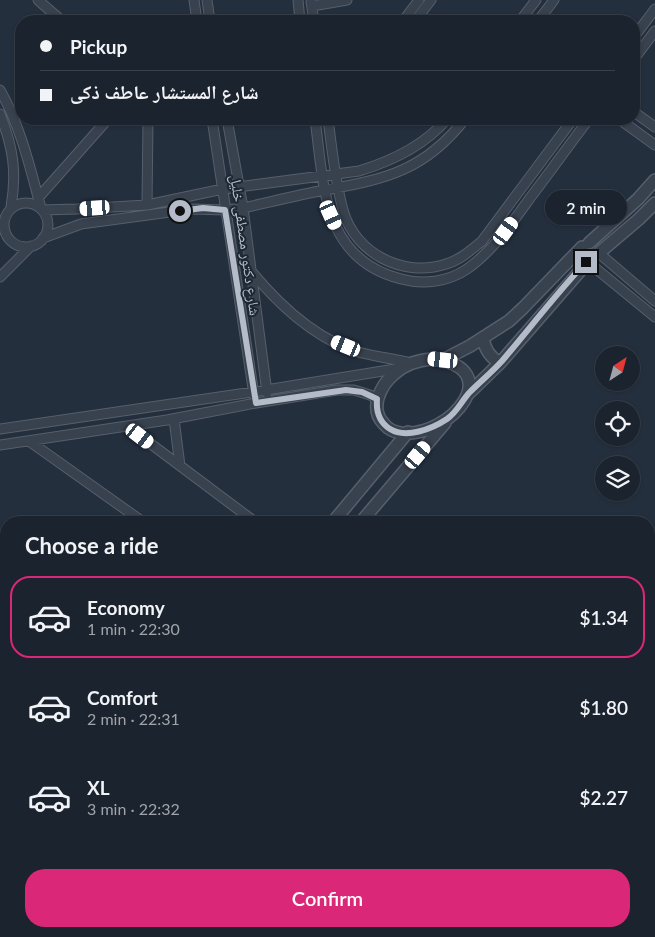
<!DOCTYPE html>
<html lang="en">
<head>
<meta charset="utf-8">
<style>
	:root { --surface:#1b232e; --page:#242b36; --text:#f1f3f6; --muted:#a0a4aa; --line:#39404a; --accent:#db2777 }
	body { margin:0; font-family:Lato,"Noto Naskh Arabic",sans-serif; background:var(--page); color:var(--text); height:100vh; display:flex; flex-direction:column; font-size:19px; white-space:nowrap }
	* { box-sizing:border-box; margin:0 }
	p { font-size:16px; color:var(--muted) }
	.icon { flex:none; width:28px; height:28px; fill:none; stroke:currentColor; stroke-width:2; stroke-linecap:round; stroke-linejoin:round }
	.map { position:relative; flex:1; overflow:hidden }
	.side { position:absolute; left:0px; top:516px; width:655px; height:421px; display:flex; flex-direction:column; background:var(--surface); border-radius:20px 20px 0 0; box-shadow:0 1px 4px #0004,0 0 0 1px var(--line) }
	.side>* { flex:none }
	.banner { position:absolute; left:15px; top:15px; width:625px; height:110px; border-radius:20px; box-shadow:0 1px 4px #0004,0 0 0 1px var(--line); display:grid; align-content:center; height:110px; padding:0 25px; background:var(--surface) }
	.needle { width:32px; rotate:36deg }
	.buttons { position:absolute; left:595px; top:346px; display:grid; gap:10px }
	.buttons a { display:grid; place-items:center; width:45px; height:45px; border-radius:50%; background:var(--surface); box-shadow:0 1px 4px #0004,0 0 0 1px var(--line); font-size:25px }
	.end { position:absolute; width:22px; height:22px; margin:-11px; border:6px solid #b4bcc9; background:#111; box-shadow:0 0 0 2px #111 }
	.from { border-radius:50% }
	.bubble { position:absolute; height:35px; border-radius:18px; background:var(--surface); box-shadow:0 1px 4px #0004,0 0 0 1px var(--line); font-size:16px; font-weight:600; line-height:35px; text-align:center }
	.car { position:absolute; width:15px; height:30px; margin:-15px -8px; border-radius:6px; box-shadow:0 0 4px 1px #0007; background:linear-gradient(#fff 24%,#345 0 40%,#fff 0 76%,#345 0 86%,#fff 0) }
	.banner b { display:flex; align-items:center; gap:18px; height:48px; font-size:19px }
	.banner b+b { border-top:1px solid var(--line) }
	.banner i { width:12px; height:12px; background:var(--text) }
	ul { padding:0; list-style:none }
	li { display:flex; align-items:center; gap:15px; height:82px; margin:0 10px 8px; padding:0 15px; border:2px solid transparent; border-radius:20px }
	li div { flex:1 }
	li b { display:block; font-size:19px }
	li em { font-style:normal; font-weight:600 }
	li.current { border-color:var(--accent) }
	li>.icon { width:45px; height:45px; stroke-width:1.5 }
	h2 { padding:0 25px; font-size:22px; line-height:60px }
	.primary-button { display:flex; gap:10px; margin-top:auto; padding:10px 25px }
	.primary-button a { flex:1; height:58px; border-radius:20px; background:var(--accent); color:#fff; font-size:20px; font-weight:600; line-height:58px; text-align:center }
	.map>svg:first-child { display:block }
	.lines { fill:none; stroke-linecap:round; stroke-linejoin:round }
	.minor-casing { stroke:#565f6c; stroke-width:11 }
	.tertiary-casing { stroke:#565f6c; stroke-width:14 }
	.minor { stroke:#38414e; stroke-width:9 }
	.tertiary { stroke:#38414e; stroke-width:11 }
	.route { stroke:#b4bcc9; stroke-width:6 }
	.labels { text-anchor:middle; dominant-baseline:central; stroke-width:4; stroke-linejoin:round; paint-order:stroke }
	.street-label { font-size:15px; fill:#b4bcc9; stroke:#1d2633 }
</style>
</head>
<body>
<div class="map">
<svg width="655" height="937" viewBox="0 0 655 937">
	<rect width="100%" height="100%" fill="#242f3e"/>
	<g class="lines">
		<defs>
			<path id="minor" d="M38,0L62,21
				M194,0L197,21
				M207,0L210,21
				M298,0L300,21
				M311,2L314,21
				M312,6L347,0
				M403,21L419,0
				M415,21L431,0
				M520,21L536,0
				M538,21L554,0
				M634,37L655,9
				M634,59L655,31
				M0,90C21,127 30,168 41,208
				M634,112L655,127
				M0,114C13,147 17,172 11,207
				M212,119L254,395
				M227,119L243,208L267,393
				M315,119C324,185 322,259 401,279C423,285 448,282 467,269C493,251 512,223 530,198C550,172 569,145 589,119
				M328,119C332,149 335,181 343,210C355,254 404,278 446,264C460,260 471,250 482,241L573,119
				M619,119L655,145
				M38,198L108,119
				M4 225a22 22 0 1 1 44 0a22 22 0 1 1-44 0Z
				M147,205L148,119
				M42,210L77,209L147,205L223,189L359,171C392,161 424,146 447,119
				M43,238L81,224L192,209L225,210L243,208C270,202 298,195 325,190C387,179 425,170 465,119
				M600,254L655,301
				M589,263L655,317
				M251,271C280,306 317,341 362,353C378,357 395,359 411,363
				M0,277L31,246
				M174,419L180,466
				M127,426L255,522
				M0,429L266,390L401,368
				M29,441L143,522
				M0,445L167,420L256,403L337,390H354L370,395L377,399
				M0,543L6,545
				M0,557L6,559
				M0,654L6,656
				M0,666L6,668
				M0,688L6,679
				M0,708L6,700
				M0,869L6,861
				M0,889L6,894
				M649,928L655,920
				M460,931L464,937
				M473,931L477,937
				M641,937L646,931"/>
			<path id="tertiary" d="M589,243L638,199L655,180
				M600,252L639,219L655,203
				M483,338C485,350 490,357 500,363
				M432,359C508,367 452,438 401,433C394,432 388,429 384,424C369,409 380,386 394,374C405,364 418,360 432,359Z
				M443,360L470,346L509,321L523,308L582,247
				M467,395L500,363L587,263
				M333,522L408,432
				M361,522L445,423
				M0,914L6,907
				M0,937L6,930"/>
		</defs>
		<!-- minor casing -->
		<use href="#minor" class="minor-casing"/>
		<!-- tertiary casing -->
		<use href="#tertiary" class="tertiary-casing"/>
		<!-- minor -->
		<use href="#minor" class="minor"/>
		<!-- tertiary -->
		<use href="#tertiary" class="tertiary"/>
	</g>
	<g class="lines">
		<!-- route -->
		<path class="route" d="M180,211L203,208L225,210L256,403L346,390L362,392L377,399C376,411 379,422 390,429C406,439 432,429 447,419C457,412 461,402 469,393C480,382 492,372 502,361C530,328 556,294 586,262"/>
	</g>
	<g class="labels">
		<!-- street labels -->
		<g class="street-label">
			<text transform="translate(246 245) rotate(82)">شارع دكتور مصطفى خليل</text>
		</g>
	</g>
</svg>
<div class="buttons">
<a><svg class="needle" viewBox="-14 -14 28 28"><path d="M0-13l5 13h-10z" fill="#e53935"/><path d="M0 13l5-13h-10z" fill="#a0a4aa"/></svg></a>
<a><svg class="icon" aria-label="locate" viewBox="0 0 24 24"><circle cx="12" cy="12" r="6"/><path d="M12 2v4M12 18v4M2 12h4M18 12h4"/></svg></a>
<a><svg class="icon" aria-label="layers" viewBox="0 0 24 24"><path d="M12 4l9 5-9 5-9-5zM3 14l9 5 9-5"/></svg></a>
</div>
<i class="end from" style="left:180px;top:211px"></i>
<i class="end" style="left:586px;top:262px"></i>
<div class="bubble" style="left:545px;top:190px;width:82px">2 min</div>
<i class="car" style="left:95px;top:208px;rotate:266deg"></i>
<i class="car" style="left:331px;top:215px;rotate:156deg"></i>
<i class="car" style="left:506px;top:231px;rotate:36deg"></i>
<i class="car" style="left:346px;top:346px;rotate:292deg"></i>
<i class="car" style="left:443px;top:360px;rotate:276deg"></i>
<i class="car" style="left:140px;top:436px;rotate:127deg"></i>
<i class="car" style="left:418px;top:455px;rotate:40deg"></i>
<div class="banner">
<b><i class="from"></i>Pickup</b>
<b><i></i>شارع المستشار عاطف ذكى</b>
</div>
<section class="side">
<h2>Choose a ride</h2>
<ul>
<li class="current"><svg class="icon" aria-label="car" viewBox="0 0 24 24"><path d="M5 17H2v-5l4-1 3-4h7l3 4 3 1v5h-3M9 17h6M6 11h13"/><circle cx="7" cy="17" r="2"/><circle cx="17" cy="17" r="2"/></svg><div><b>Economy</b><p>1 min · 22:30</p></div><em>$1.34</em></li>
<li><svg class="icon" aria-label="car" viewBox="0 0 24 24"><path d="M5 17H2v-5l4-1 3-4h7l3 4 3 1v5h-3M9 17h6M6 11h13"/><circle cx="7" cy="17" r="2"/><circle cx="17" cy="17" r="2"/></svg><div><b>Comfort</b><p>2 min · 22:31</p></div><em>$1.80</em></li>
<li><svg class="icon" aria-label="car" viewBox="0 0 24 24"><path d="M5 17H2v-5l4-1 3-4h7l3 4 3 1v5h-3M9 17h6M6 11h13"/><circle cx="7" cy="17" r="2"/><circle cx="17" cy="17" r="2"/></svg><div><b>XL</b><p>3 min · 22:32</p></div><em>$2.27</em></li>
</ul>
<div class="primary-button"><a>Confirm</a></div>
</section>
</div>
</body>
</html>
